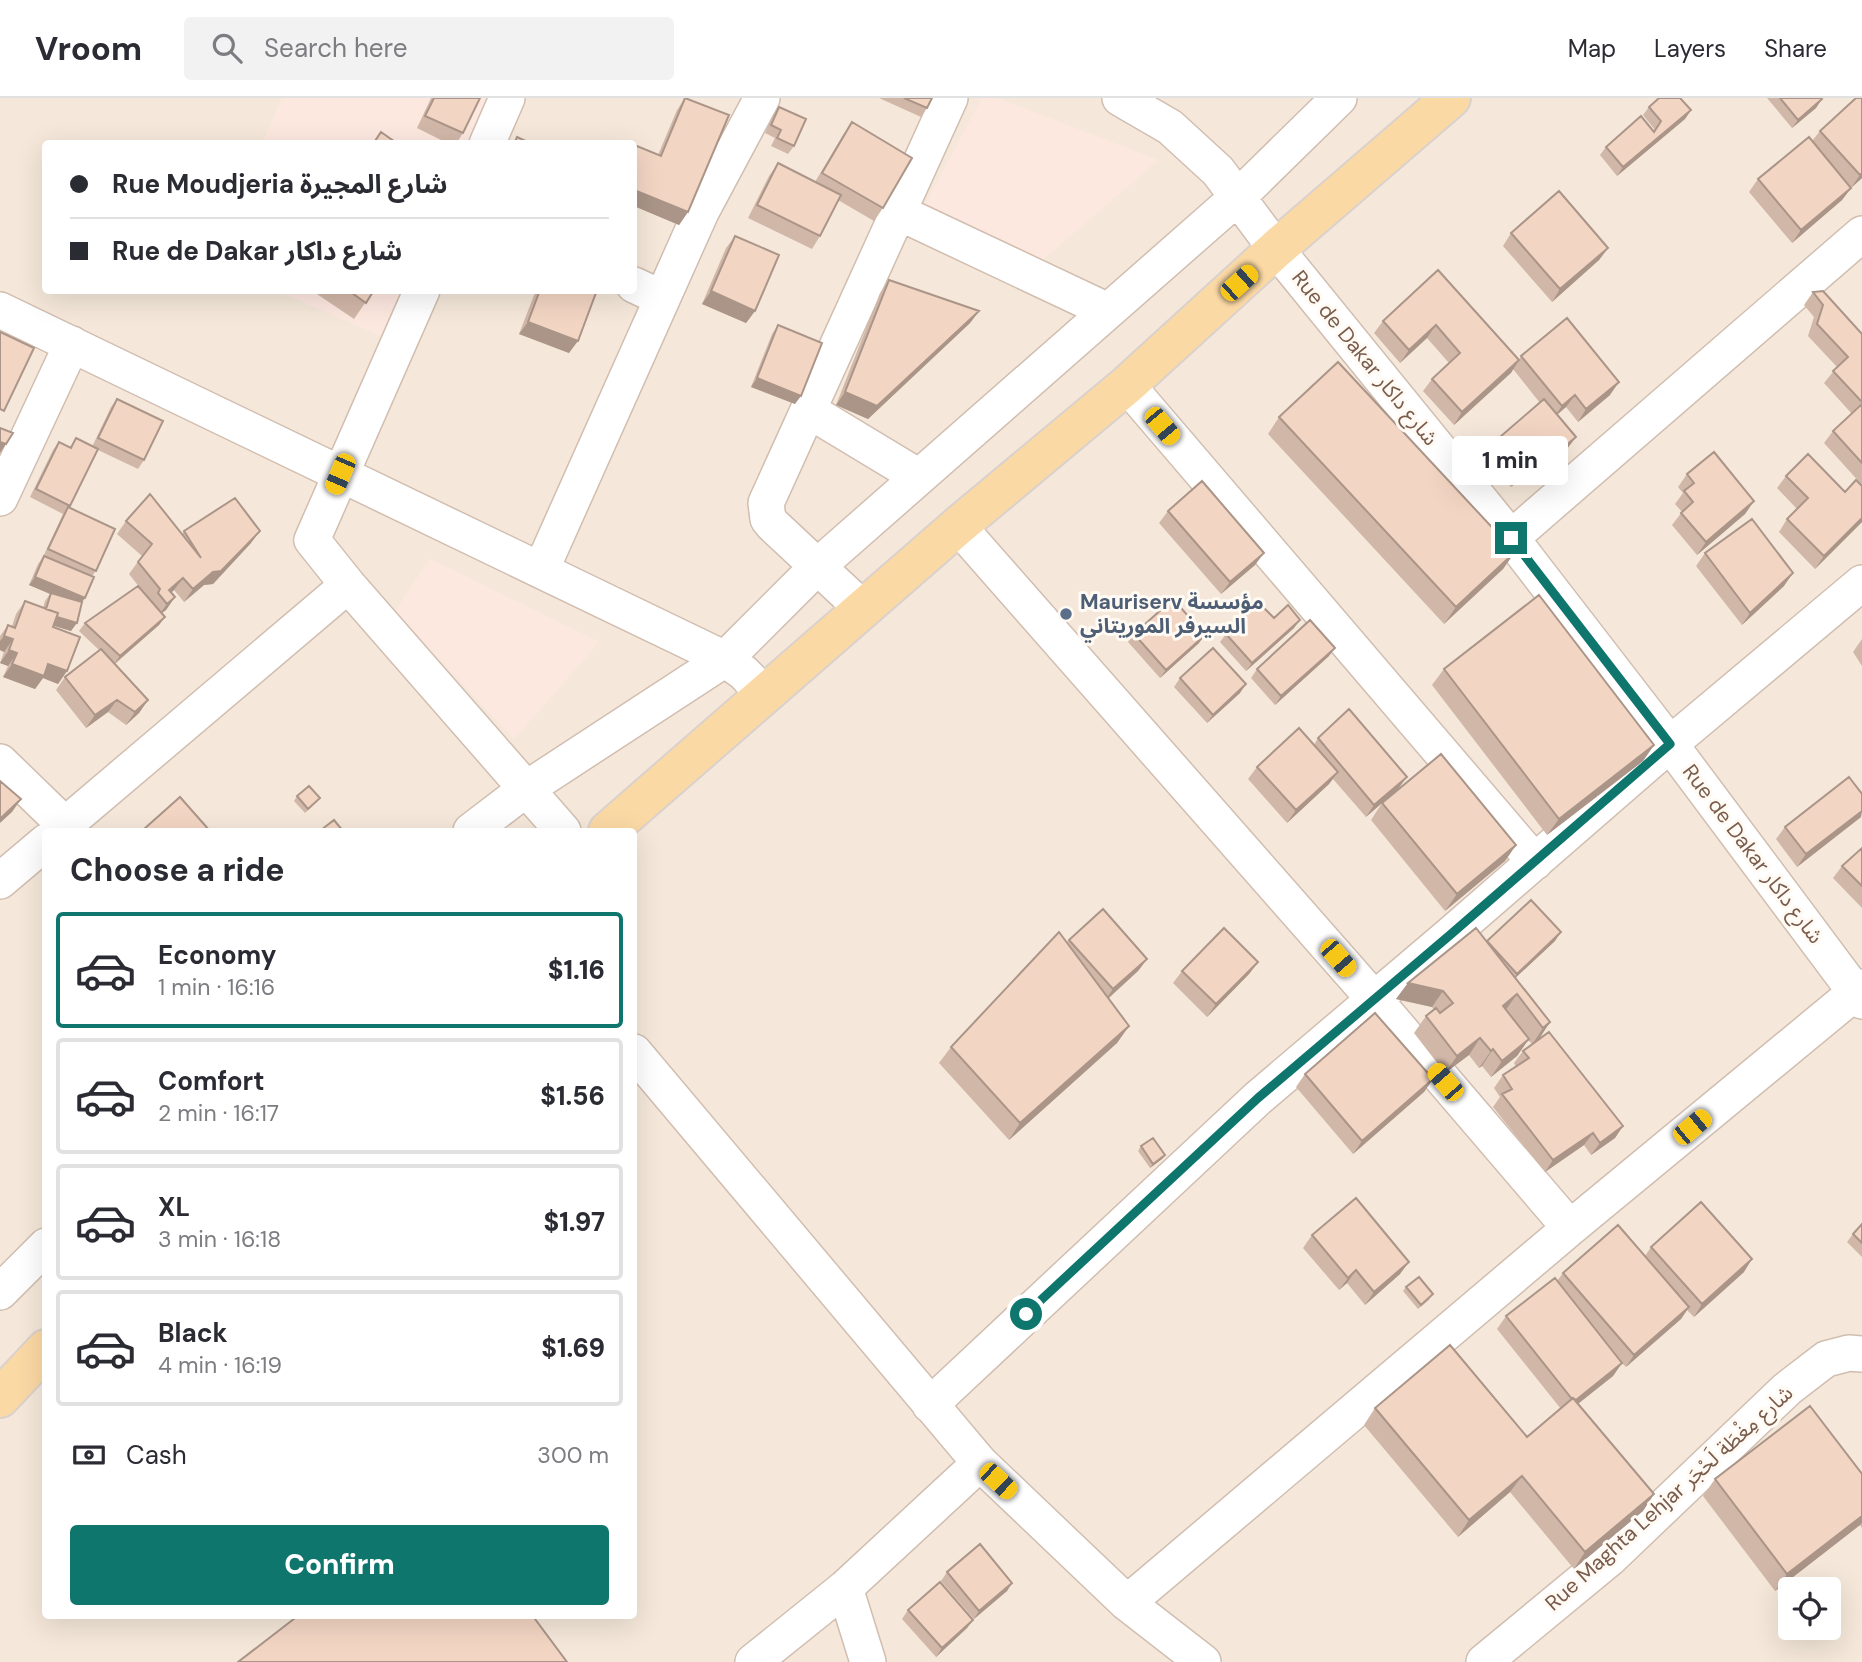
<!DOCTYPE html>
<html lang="en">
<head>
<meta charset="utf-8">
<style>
	:root { --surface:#fff; --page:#f2f2f3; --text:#2b2b33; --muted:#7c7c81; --line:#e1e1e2; --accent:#0f766e }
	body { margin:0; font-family:"DM Sans","Noto Sans Arabic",sans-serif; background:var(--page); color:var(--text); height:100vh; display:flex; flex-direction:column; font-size:26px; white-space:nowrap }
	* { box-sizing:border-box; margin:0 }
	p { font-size:23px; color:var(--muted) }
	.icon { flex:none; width:38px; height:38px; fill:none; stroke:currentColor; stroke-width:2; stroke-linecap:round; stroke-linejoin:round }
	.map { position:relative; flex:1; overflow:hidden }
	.sheet { position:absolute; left:42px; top:730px; width:595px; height:791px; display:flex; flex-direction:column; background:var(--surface); border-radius:7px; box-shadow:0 7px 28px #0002 }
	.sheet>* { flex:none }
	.guide { position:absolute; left:42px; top:42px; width:595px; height:154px; border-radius:7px; box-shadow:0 7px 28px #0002; display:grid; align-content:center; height:154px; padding:0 28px; background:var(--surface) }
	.fabs { position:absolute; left:1778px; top:1479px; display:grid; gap:14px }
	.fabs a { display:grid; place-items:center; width:63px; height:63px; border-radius:7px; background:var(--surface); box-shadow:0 7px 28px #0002; font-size:35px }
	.end { position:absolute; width:32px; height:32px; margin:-16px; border:9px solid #0f766e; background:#fff; box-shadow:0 0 0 4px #fff }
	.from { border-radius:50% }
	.bubble { position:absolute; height:49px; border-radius:7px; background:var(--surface); box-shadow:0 7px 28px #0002; font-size:23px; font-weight:800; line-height:49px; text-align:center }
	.car { position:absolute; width:21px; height:42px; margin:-21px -10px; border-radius:9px; box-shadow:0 0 5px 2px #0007; background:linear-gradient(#f5c518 24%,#345 0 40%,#f5c518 0 76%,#345 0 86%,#f5c518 0) }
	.guide b { display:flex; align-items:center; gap:24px; height:66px; font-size:26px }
	.guide b+b { border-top:2px solid var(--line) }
	.guide i { width:18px; height:18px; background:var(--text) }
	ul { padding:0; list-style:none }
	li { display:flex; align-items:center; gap:21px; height:116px; margin:0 14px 10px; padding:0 14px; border:4px solid var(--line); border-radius:7px }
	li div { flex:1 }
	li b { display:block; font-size:26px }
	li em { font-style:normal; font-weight:800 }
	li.active { border-color:var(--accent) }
	li>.icon { width:63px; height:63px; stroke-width:1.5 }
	h2 { padding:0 28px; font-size:32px; line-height:84px }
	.pay { display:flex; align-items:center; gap:18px; height:77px; padding:0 28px; font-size:26px }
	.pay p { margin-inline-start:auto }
	.action { display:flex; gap:14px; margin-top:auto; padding:14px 28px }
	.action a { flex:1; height:80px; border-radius:7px; background:var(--accent); color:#fff; font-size:28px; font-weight:800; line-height:80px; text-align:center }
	header { display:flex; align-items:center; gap:42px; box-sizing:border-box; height:98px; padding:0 35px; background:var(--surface); border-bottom:2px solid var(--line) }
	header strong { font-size:33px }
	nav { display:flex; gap:38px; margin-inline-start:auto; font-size:24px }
	.search { width:490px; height:63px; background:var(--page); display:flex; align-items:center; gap:18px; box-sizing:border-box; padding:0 24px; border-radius:7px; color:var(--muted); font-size:26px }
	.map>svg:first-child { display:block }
	.residential { fill:#f5e8da; fill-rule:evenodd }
	.commercial { fill:#fde8e0 }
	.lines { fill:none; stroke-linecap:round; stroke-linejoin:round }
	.minor-casing { stroke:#d1beb0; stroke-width:38 }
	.major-casing { stroke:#dad1cd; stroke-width:42 }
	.minor { stroke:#fff; stroke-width:35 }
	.major { stroke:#fbd9a5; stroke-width:38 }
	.wall { fill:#d1b7a8 }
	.shaded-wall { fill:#aa9588 }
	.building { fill:#f3d5c3; stroke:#aa9588; stroke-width:2 }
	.route { stroke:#0f766e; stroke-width:9 }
	.service-dot { fill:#5c6f8a; stroke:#fffaf3; stroke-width:2.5 }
	.labels { text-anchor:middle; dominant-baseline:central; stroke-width:6; stroke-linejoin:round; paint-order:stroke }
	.street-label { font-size:21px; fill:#7a5c4d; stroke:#fffaf3 }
	.service-label { font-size:21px; font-weight:bold; fill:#4e5e75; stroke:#fffaf3; text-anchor:start }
</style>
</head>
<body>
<header>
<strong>Vroom</strong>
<div class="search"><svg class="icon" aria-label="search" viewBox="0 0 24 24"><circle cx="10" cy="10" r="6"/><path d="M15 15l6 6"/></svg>Search here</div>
<nav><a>Map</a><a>Layers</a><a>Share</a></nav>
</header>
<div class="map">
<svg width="1862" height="1564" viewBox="0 0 1862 1564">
	<rect width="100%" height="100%" fill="#fdf6ec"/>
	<!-- residential -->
	<path class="residential" d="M0,0H1862V1564H0ZM46,46H634V192H46ZM46,733H634V1517H46ZM1790,1491H1829V1530H1790Z"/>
	<!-- commercial -->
	<path class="commercial" d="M282,0H487L467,45L262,46Z
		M982,0H997L1158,62L1040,164L925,107Z
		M278,193H401L381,238Z
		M430,461L599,544L514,641L395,513Z"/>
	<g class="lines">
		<defs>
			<path id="minor" d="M1120,0L1170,29L1218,73L1276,151L1511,440L1670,646L1862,903
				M487,46L507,0
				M898,114L1108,213
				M634,187L662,200
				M422,192L312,442L348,487L563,733
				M0,212L725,561L744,575L765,597
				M1127,287L1535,764
				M808,312L919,379
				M0,400L72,246
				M958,428L1374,901L1570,1130
				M1511,440L1862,136
				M541,472L701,114L762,0
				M863,511L773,427L768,421L766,405L950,0
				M0,664L65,727
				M58,733L348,487
				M471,733L526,691L725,561L819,467L1239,98L1339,0
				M0,783L46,744
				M634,954L980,1365L1127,1505L1203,1564
				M0,1194L46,1148
				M930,1307L1258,1000L1450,837L1670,646L1862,485
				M845,1490L868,1564
				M1127,1505L1570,1130L1862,889
				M753,1564L845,1490L980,1365
				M1484,1564L1610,1460L1787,1291L1826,1261L1849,1255L1862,1256"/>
			<path id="major" d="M608,733L958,428L1127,287L1276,151L1451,0
				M0,1300L46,1251"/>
		</defs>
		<!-- minor casing -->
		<use href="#minor" class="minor-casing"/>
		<!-- major casing -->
		<use href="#major" class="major-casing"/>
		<!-- minor -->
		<use href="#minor" class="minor"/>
		<!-- major -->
		<use href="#major" class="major"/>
	</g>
	<!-- wall -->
	<path class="wall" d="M431,0H480L463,35L456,46H449L417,30Z
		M685,0L688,114L679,127L634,108V53L637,48L658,57L677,12Z
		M879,0H932L927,10L921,19Z
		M1767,0H1821L1816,10L1792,30Z
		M1862,0V80L1851,90L1842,102L1792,145L1749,94L1758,81L1812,43L1820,33Z
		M779,9L794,48L788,56L771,48L775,40L765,35L773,17Z
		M1649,9L1691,12L1685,21L1617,78L1600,57L1606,49L1654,33L1655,32L1643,17Z
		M852,24L883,110L874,123L838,102L820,138L812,151L748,120L769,78L778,65L815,84L843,37Z
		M1511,135L1608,150L1599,162L1552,204L1503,148Z
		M735,138L755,213L746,225L702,206L726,150Z
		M1438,172L1519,262L1521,258L1610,297L1578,324L1566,309L1557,317L1567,351L1536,378L1531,372L1511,389L1484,358L1493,345L1540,305L1513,271L1454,327L1423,293L1432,281L1449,265L1427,240L1400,265L1374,235L1383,223Z
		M889,182L979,213L970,225L868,321L836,307L880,195Z
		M311,192H374L354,221Z
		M536,192H597L569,255L519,236Z
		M1813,194L1862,236V387L1824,345L1833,333L1852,316L1824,285L1837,269L1808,238L1814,219L1804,207Z
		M778,227L795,306L751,289L772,236Z
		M117,301L144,362L138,371L98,352L68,410L96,473L92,478L85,500L82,504L71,533L53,528L67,573L58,586L43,580L35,591L3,579L8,568L0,565L4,554L0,552V538L8,527L12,528L16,516L25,503L43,510L45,503L50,496L29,487L38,466L43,459L63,416L30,399L53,352L59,344L70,349L76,340L92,349L111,309Z
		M1279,319L1515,454L1503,471L1444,526L1268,336Z
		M1687,376L1754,403L1745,416L1697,457L1672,427L1682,414L1675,406L1683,395L1678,389Z
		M1786,378L1845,394L1862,424L1815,471L1779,434L1787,421L1797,411L1777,390Z
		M1168,413L1255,467L1221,496L1159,425Z
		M126,423L182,436L184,433L251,445L213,486L204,487L184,504L174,492L171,495L175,499L166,512L162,515L165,519L159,527L115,566L148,602L139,615L126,627L108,614L86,630L56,592L65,579L99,552L79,533L85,525L151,504L129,476L142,458L117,436Z
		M1705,455L1784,488L1742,527L1696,468Z
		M1274,520L1294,530L1246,573L1220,544L1226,536Z
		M1134,536L1199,545L1160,580L1128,544Z
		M1862,541V568L1853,554Z
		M1329,558L1275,607L1251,580L1257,571Z
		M1444,571L1654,647L1643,663L1547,737L1432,587Z
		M1180,580L1240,595L1207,625L1174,589Z
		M1318,640L1398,691L1366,719L1333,681L1329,686L1287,725L1248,681L1257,669L1314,647Z
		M1862,696L1861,719L1797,769L1776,741L1785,729Z
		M297,698L320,700L305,715L294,703Z
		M1382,705L1516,747L1505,763L1445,813L1371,722Z
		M1862,750V810L1833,780L1842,768Z
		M1069,842L1147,861L1138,873L1108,901L1129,928L1117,945L1009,1042L939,965L951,949Z
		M1555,843L1515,880L1550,924L1539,941L1623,1028L1615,1040L1591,1057L1584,1047L1545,1074L1493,1009L1500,999L1494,990L1503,977L1516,969L1514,965L1523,953L1532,946L1528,942L1517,958L1491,979L1482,968L1479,970L1469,957L1445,975L1414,935L1426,918L1434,912L1432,909L1396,901L1408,885L1486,844Z
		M1258,864L1249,876L1207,919L1173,885L1182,873Z
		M1305,976L1433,981L1424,994L1353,1056L1296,989Z
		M1141,1048L1165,1057L1162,1061L1150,1070L1138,1053Z
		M1862,1126V1159L1847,1144L1853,1136Z
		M1312,1137L1400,1176L1365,1207L1347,1185L1339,1192L1303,1150Z
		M1651,1149L1744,1174L1694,1219L1687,1212L1681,1221L1626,1269L1617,1260L1622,1265L1613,1278L1578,1306L1654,1396L1643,1413L1574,1471L1510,1394L1458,1439L1364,1327L1375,1310L1527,1339L1561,1311L1497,1231L1506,1218L1557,1183L1563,1175L1645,1158Z
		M1406,1189L1430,1201L1418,1211L1403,1193Z
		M1862,1376V1430L1860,1427L1775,1493L1703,1398L1715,1381Z
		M947,1474L1012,1485L1007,1493L974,1521L941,1483Z
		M908,1512L973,1522L967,1530L936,1559L902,1521Z"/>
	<!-- shaded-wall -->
	<path class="shaded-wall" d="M1822,1L1816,10L1792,30L1798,22Z
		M1691,12L1685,21L1617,78L1623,69Z
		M1862,75V80L1851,90L1860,77Z
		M1851,90L1842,102L1792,145L1801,132Z
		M634,92L688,114L679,127L634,108Z
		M1608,150L1599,162L1552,204L1560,191Z
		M711,193L755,213L746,225L702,206Z
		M979,213L970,225L868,321L836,307L845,294Z
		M528,224L578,243L569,255L519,236Z
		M1436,227L1427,240L1400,265L1409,252Z
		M1519,262L1511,275L1454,327L1462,314Z
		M757,280L801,298L795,306L751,289Z
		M1619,284L1610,297L1578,324L1586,311Z
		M1575,297L1566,309L1553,320L1562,308Z
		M1576,339L1567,351L1536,378L1545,365Z
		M0,344L6,346L0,355Z
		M1540,359L1531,372L1511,389L1520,376Z
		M1754,403L1745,416L1697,457L1706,444Z
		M1862,420V424L1815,471L1824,458Z
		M260,433L251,445L213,486L204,487L184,504L193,491Z
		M1515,454L1503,471L1444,526L1456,509Z
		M1264,455L1255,467L1221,496L1230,484Z
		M1793,475L1784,488L1742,527L1750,515Z
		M35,479L85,500L79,508L29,487Z
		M183,480L174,492L163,502L169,492Z
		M175,499L166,512L158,518L167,506Z
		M45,515L77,525L71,533L39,523Z
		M165,519L159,527L114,566L120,558Z
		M1300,522L1294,530L1246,573L1252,565Z
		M1205,537L1199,545L1160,580L1166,572Z
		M4,538L13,541L4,554L0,552V543Z
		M1335,550L1329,558L1275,607L1281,598Z
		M9,552L17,555L8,568L0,565Z
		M12,566H48L67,573L58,586L43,580L35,591L3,579Z
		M1246,586L1240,595L1207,625L1213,617Z
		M117,602L108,614L86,630L95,617Z
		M148,602L139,615L126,627L135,614Z
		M1654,647L1643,663L1547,737L1559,721Z
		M1338,674L1329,686L1287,725L1296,712Z
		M1407,679L1398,691L1366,719L1374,707Z
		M21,701L12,714L0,725V721Z
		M1862,713L1861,719L1797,769L1806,756Z
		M1516,747L1505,763L1445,813L1457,796Z
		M1561,834L1555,843L1511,884L1517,876Z
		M1147,861L1138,873L1104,904L1113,891Z
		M1258,864L1249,876L1207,919L1216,906Z
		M1408,885L1443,893L1432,909L1396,901Z
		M1517,896L1505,913L1503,908Z
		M1550,924L1539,941L1532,947L1543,930Z
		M1129,928L1117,945L1009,1042L1020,1025Z
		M1480,940L1469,957L1445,975L1457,958Z
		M1529,941L1517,958L1491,979L1502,963Z
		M1493,951L1482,968L1479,970L1491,953Z
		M1433,981L1424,994L1353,1056L1362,1043Z
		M1623,1028L1615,1040L1591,1057L1600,1045Z
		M1593,1035L1584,1047L1545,1074L1553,1062Z
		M1165,1057L1162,1061L1150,1070L1153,1066Z
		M1752,1161L1744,1174L1694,1219L1702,1206Z
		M1409,1164L1400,1176L1365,1207L1374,1194Z
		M1356,1172L1347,1185L1339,1192L1348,1180Z
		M1689,1209L1681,1221L1626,1269L1634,1257Z
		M1622,1265L1613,1278L1565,1316L1574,1304Z
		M1522,1378L1510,1394L1458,1439L1469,1422Z
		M1654,1396L1643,1413L1574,1471L1585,1454Z
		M1862,1418V1425L1860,1427L1775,1493L1787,1476Z
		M1012,1485L1007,1493L974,1521L979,1513Z
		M973,1522L967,1530L936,1559L942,1550Z"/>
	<!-- building -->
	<path class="building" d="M434,0H480L463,35L425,18Z
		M685,0L729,17L688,114L634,92V56L637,48L661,58Z
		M904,0H932L927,10Z
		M1659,0H1680L1691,12L1623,69L1606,49L1641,18L1654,34L1661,23L1649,9Z
		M1780,0H1821L1822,1L1798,22Z
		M1856,0H1862V75L1860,77L1820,33Z
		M779,9L806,21L794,48L777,40L781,32L771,27Z
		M852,24L912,60L883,110L822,75Z
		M381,34L398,46H373Z
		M517,39L532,46H514Z
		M1809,39L1851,90L1801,132L1758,81Z
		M778,65L841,97L820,138L757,107Z
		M1559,93L1608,150L1560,191L1511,135Z
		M735,138L779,157L755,213L711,193Z
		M1438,172L1519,262L1462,314L1432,281L1460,255L1436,227L1409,252L1383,223Z
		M889,182L979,213L877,308L845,294Z
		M348,192H374L366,205Z
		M540,192H597L578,243L528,224Z
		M1823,193L1862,236V304L1833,273L1848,259L1817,226L1823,207L1813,194Z
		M1567,220L1619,284L1586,311L1575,297L1562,308L1521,258Z
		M778,227L822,245L801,298L757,280Z
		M0,234L34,250L4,313L0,311Z
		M1338,264L1515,454L1456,509L1279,319Z
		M117,301L163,323L144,362L98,340Z
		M1544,301L1576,339L1545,365L1540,359L1520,376L1493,345Z
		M1862,306V365L1833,333Z
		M0,330L13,335L6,346L0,344Z
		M76,340L98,351L70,408L36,391L59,344L71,350Z
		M1714,354L1754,403L1706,444L1681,415L1693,404L1684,393L1694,385L1687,376Z
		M1808,356L1845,394L1856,382L1862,388V420L1824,458L1787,421L1808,400L1786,378Z
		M1202,383L1264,455L1230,484L1168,413Z
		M150,396L201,460L184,433L235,400L260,433L221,473L213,474L193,491L183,480L169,492L175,499L167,506L158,495L160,491L138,464L152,446L126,423Z
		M68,409L115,431L96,473L48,451Z
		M1752,421L1793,475L1750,515L1705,455Z
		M44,458L94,479L85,500L35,479Z
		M138,488L165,519L120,558L85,525Z
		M51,495L82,504L77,525L57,519L58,515L46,511Z
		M1539,497L1654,647L1559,721L1444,571Z
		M1173,501L1205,537L1166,572L1134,536Z
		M25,503L58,515L53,529L80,539L67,573L48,566L44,578L12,566L17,555L9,552L13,541L4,538L8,527L15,530Z
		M1259,505L1274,520L1288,507L1300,522L1252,565L1226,536Z
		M1310,522L1335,550L1281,598L1257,571Z
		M1213,550L1246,586L1213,617L1180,580Z
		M101,551L148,602L135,614L117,602L95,617L65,579Z
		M1349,611L1407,679L1374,707L1318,640Z
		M1299,630L1338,674L1296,712L1257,669Z
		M1441,656L1516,747L1457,796L1382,705Z
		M1849,679L1862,696V713L1806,756L1785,729Z
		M0,683L21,701L0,721Z
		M309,688L320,700L308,711L297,698Z
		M180,699L210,733H146L144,731Z
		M334,722L343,733H322L321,732Z
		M1862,750V788L1842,768Z
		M1531,802L1561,834L1517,876L1487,843Z
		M1103,811L1147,861L1113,891L1069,842Z
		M1224,830L1258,864L1216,906L1182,873Z
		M1476,830L1550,924L1543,930L1517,896L1503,908L1529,941L1502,963L1493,951L1491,953L1480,940L1457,958L1426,918L1436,910L1440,915L1453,905L1443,893L1408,885Z
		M1059,834L1129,928L1020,1025L951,949Z
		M1375,915L1433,981L1362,1043L1305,976Z
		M1549,934L1623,1028L1600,1045L1593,1035L1553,1062L1502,996L1512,991L1503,977L1529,960L1523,953Z
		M1153,1040L1165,1057L1153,1066L1141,1048Z
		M1356,1100L1409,1164L1374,1194L1356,1172L1348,1180L1312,1137Z
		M1701,1104L1752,1161L1702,1206L1651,1149Z
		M1862,1126V1145L1853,1136Z
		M1618,1127L1689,1209L1634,1257L1563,1175Z
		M1419,1179L1433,1196L1421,1207L1406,1189Z
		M1555,1180L1622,1265L1576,1302L1573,1300L1572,1301L1506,1218Z
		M1450,1247L1527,1339L1573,1300L1654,1396L1585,1454L1522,1378L1469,1422L1375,1310Z
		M1810,1308L1862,1376V1418L1787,1476L1715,1381Z
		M980,1446L1012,1485L979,1513L947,1474Z
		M940,1484L973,1522L942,1550L908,1512Z
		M299,1517H532L567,1564H238Z"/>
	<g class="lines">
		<!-- route -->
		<path class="route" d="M1026,1216L1258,1000L1450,837L1670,646L1511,440"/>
	</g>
	<!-- markers -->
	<circle class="service-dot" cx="1066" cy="516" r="7"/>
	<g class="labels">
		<!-- street labels -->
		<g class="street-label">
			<text transform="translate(1365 260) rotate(51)">Rue de Dakar شارع داكار</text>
			<text transform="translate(1753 756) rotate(53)">Rue de Dakar شارع داكار</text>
			<text transform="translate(1669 1400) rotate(-42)">Rue Maghta Lehjar شارع مِغْطَة لَحْجَر</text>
		</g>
		<!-- service labels -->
		<g class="service-label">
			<text x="1080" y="504">Mauriserv مؤسسة<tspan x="1080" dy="24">السيرفر الموريتاني</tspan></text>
		</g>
	</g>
</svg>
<div class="fabs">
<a><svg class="icon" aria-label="locate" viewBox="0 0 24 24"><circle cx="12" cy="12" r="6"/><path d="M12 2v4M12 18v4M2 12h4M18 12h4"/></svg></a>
</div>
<i class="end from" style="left:1026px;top:1216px"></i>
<i class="end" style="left:1511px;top:440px"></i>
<div class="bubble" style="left:1452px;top:338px;width:116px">1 min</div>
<i class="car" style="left:1239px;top:185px;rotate:48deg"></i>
<i class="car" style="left:1162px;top:328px;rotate:140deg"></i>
<i class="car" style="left:340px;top:376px;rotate:203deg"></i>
<i class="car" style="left:1338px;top:860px;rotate:139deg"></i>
<i class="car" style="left:1445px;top:984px;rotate:319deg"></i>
<i class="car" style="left:1692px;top:1029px;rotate:50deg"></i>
<i class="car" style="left:998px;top:1383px;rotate:133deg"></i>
<div class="guide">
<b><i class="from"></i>Rue Moudjeria شارع المجيرة</b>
<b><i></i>Rue de Dakar شارع داكار</b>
</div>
<section class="sheet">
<h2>Choose a ride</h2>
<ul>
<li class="active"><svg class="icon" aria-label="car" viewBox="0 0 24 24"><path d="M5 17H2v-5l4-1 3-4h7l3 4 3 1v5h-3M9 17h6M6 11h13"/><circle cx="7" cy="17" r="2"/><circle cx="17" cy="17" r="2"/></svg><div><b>Economy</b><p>1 min · 16:16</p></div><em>$1.16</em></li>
<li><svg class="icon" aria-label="car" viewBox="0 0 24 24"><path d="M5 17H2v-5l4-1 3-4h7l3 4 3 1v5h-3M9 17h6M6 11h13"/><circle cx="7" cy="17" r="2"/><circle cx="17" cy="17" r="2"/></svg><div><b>Comfort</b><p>2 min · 16:17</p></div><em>$1.56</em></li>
<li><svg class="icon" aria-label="car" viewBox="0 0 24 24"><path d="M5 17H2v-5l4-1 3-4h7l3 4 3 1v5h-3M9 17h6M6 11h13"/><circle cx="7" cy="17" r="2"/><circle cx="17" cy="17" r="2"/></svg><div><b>XL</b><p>3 min · 16:18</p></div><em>$1.97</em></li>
<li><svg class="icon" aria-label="car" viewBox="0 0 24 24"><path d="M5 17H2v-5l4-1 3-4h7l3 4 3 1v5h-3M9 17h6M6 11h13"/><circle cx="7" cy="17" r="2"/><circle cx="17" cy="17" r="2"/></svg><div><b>Black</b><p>4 min · 16:19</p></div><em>$1.69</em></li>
</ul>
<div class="pay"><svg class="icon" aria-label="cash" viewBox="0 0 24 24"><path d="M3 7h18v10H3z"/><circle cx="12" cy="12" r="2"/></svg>Cash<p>300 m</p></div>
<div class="action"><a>Confirm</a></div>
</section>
</div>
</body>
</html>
